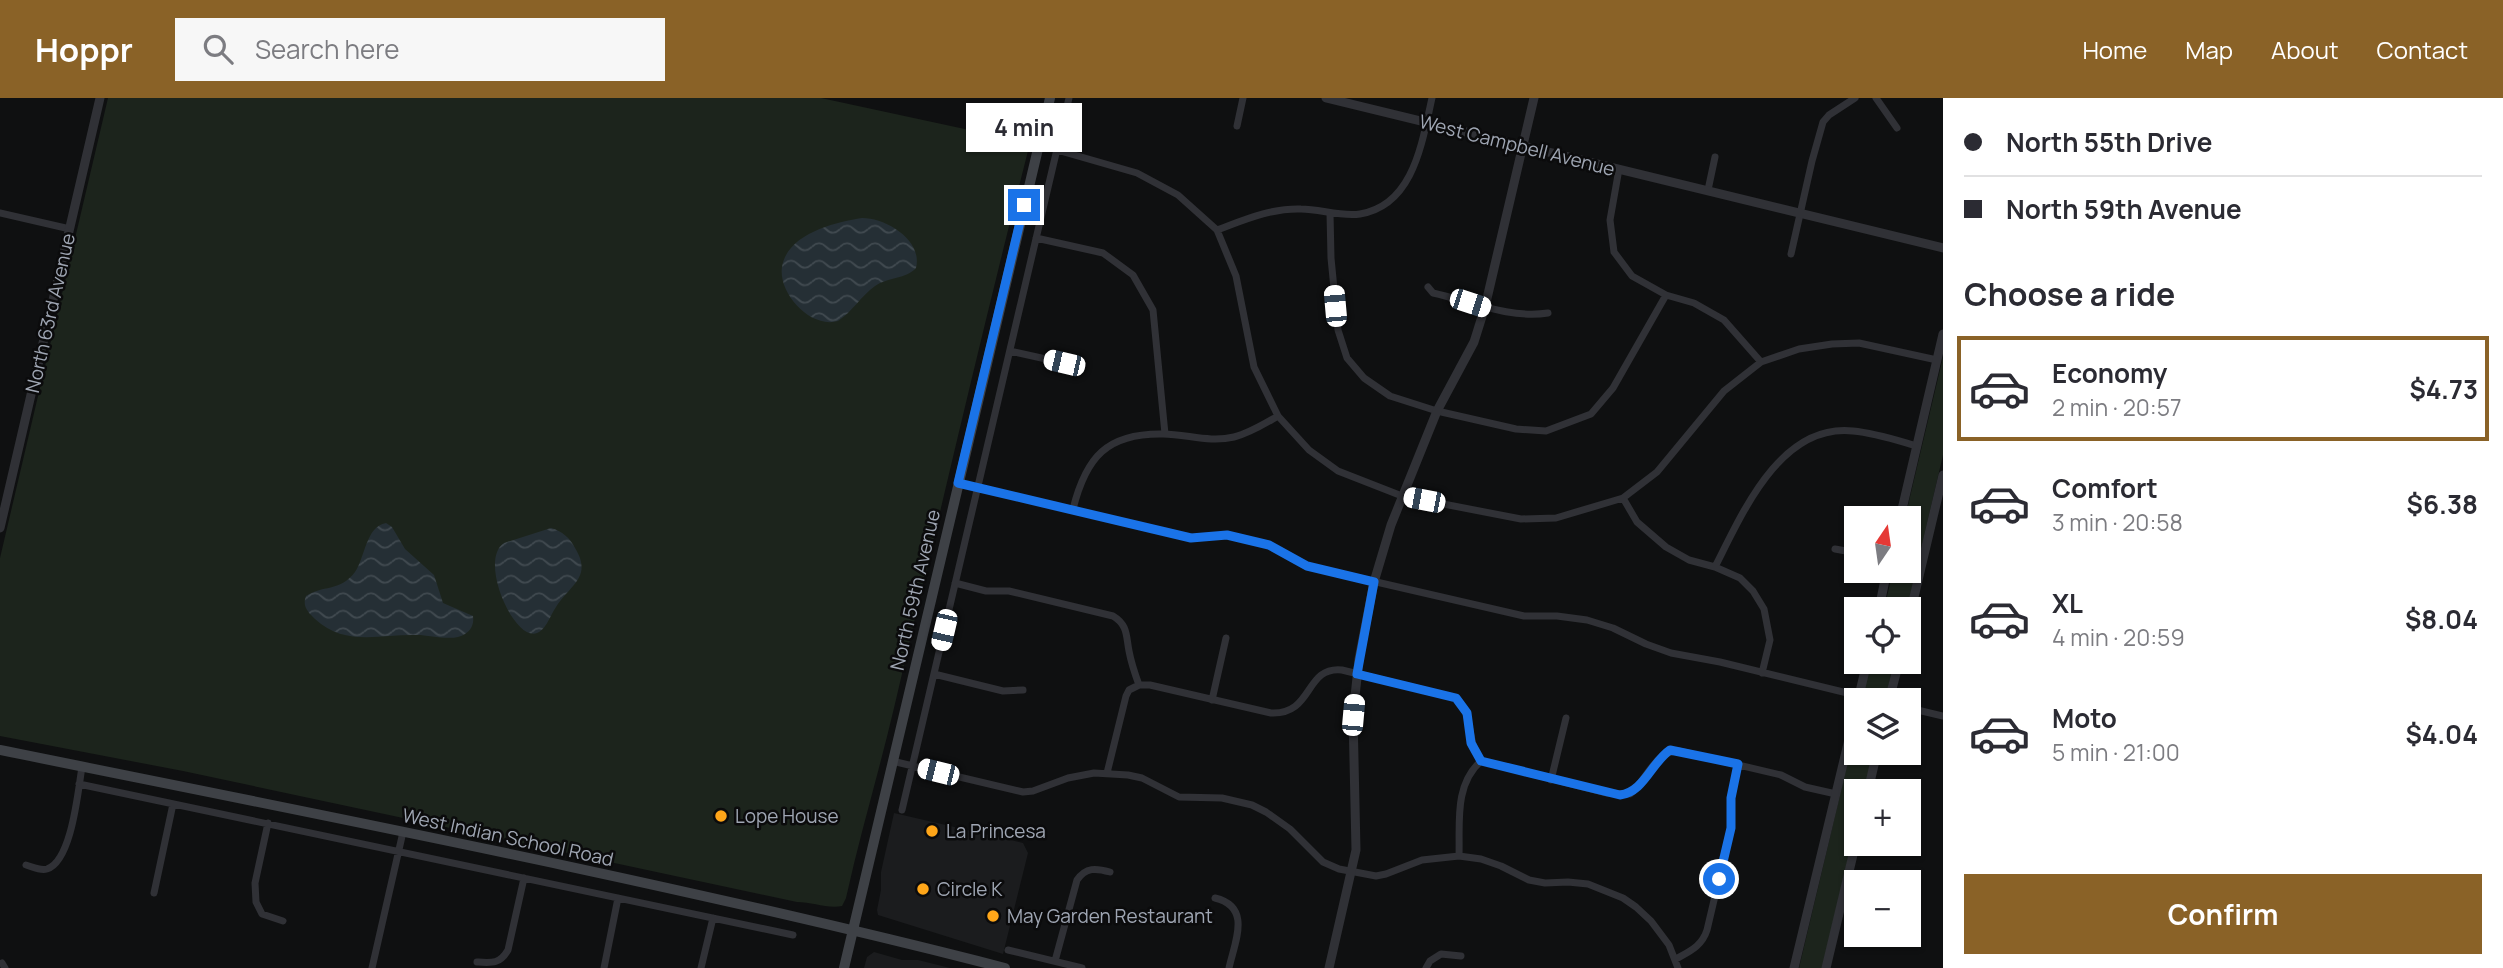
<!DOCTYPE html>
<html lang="en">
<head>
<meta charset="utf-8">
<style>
	:root { --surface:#fff; --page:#f7f7f7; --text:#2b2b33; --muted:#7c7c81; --line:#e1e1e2; --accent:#8a6227 }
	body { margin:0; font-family:Manrope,sans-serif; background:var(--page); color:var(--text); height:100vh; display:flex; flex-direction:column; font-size:26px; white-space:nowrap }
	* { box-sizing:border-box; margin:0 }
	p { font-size:23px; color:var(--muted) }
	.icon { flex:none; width:38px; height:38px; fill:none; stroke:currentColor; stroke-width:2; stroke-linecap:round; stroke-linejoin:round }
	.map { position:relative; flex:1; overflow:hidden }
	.details { display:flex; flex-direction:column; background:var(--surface); width:560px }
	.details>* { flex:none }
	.banner { display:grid; align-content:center; height:154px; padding:0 21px; background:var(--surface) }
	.needle { width:46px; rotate:13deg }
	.fabs { position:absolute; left:1844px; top:408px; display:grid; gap:14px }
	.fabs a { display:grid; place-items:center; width:77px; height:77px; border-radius:0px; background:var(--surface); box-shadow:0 2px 5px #0004; font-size:35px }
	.end { position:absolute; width:32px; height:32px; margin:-16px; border:9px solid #1a73e8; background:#fff; box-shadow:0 0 0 4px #fff }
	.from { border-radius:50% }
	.bubble { position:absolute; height:49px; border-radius:0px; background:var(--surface); box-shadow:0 2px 5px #0004; font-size:23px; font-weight:700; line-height:49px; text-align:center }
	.car { position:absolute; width:21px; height:42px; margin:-21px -10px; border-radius:9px; box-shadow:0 0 5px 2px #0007; background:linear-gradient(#fff 24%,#345 0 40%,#fff 0 76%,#345 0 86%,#fff 0) }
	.banner b { display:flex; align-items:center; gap:24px; height:66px; font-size:26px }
	.banner b+b { border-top:2px solid var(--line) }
	.banner i { width:18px; height:18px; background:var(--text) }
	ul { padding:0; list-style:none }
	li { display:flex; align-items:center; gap:21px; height:105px; margin:0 14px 10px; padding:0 7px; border:4px solid transparent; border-radius:0px }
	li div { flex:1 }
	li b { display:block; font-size:26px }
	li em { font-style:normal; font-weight:700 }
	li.on { border-color:var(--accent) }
	li>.icon { width:63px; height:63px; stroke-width:1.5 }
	h2 { padding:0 21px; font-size:32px; line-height:84px }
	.primary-button { display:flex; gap:14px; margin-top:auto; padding:14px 21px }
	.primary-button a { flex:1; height:80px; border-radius:0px; background:var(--accent); color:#fff; font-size:28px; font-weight:700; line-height:80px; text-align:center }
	header { display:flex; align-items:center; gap:42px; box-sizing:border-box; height:98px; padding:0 35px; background:var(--accent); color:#fff }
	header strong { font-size:33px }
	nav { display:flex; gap:38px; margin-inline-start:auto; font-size:24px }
	.search { width:490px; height:63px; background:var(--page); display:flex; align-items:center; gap:18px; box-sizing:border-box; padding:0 24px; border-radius:0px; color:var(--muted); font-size:26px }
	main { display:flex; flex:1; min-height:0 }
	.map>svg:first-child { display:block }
	.built { fill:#1b1c1e }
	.green { fill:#1c241c }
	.water { fill:url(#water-waves) }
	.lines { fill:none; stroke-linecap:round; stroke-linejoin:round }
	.minor { stroke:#303136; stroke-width:7 }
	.tertiary { stroke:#303136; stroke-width:9 }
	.secondary { stroke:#3e4146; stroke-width:10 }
	.route { stroke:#1a73e8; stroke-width:9 }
	.poi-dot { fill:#ffa619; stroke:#0b0b0c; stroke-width:2.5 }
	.labels { text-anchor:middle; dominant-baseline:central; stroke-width:5; stroke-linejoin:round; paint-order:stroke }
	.street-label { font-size:19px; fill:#9fa6b3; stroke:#0b0b0c }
	.poi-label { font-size:19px; fill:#9fa6b3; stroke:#0b0b0c; text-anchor:start }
</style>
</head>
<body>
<header>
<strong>Hoppr</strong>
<div class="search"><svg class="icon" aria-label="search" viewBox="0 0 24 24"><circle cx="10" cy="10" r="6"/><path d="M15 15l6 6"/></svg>Search here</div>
<nav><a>Home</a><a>Map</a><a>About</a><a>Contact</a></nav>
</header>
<main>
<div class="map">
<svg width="1943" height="870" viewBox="0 0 1943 870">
	<defs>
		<pattern id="water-waves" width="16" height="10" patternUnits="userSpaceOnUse" patternTransform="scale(1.75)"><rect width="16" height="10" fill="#252f35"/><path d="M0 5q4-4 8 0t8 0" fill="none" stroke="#414a50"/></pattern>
	</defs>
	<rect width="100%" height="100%" fill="#0f1011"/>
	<!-- built -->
	<path class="built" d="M894,715L1023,745L1028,755L1003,856L878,817L877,812L881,792V774Z
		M874,854L902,862H918L950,870H864L867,859Z"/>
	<!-- green -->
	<path class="green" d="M108,0H821L1030,45C982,233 938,422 894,610C879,674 860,736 846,800L842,808C828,811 812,804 797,804L183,673L0,638V460Z
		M1943,259V357L1907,511H1884L1893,473L1909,472V420H1905Z
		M1871,564H1894L1885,602H1862Z
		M1857,625V654L1873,655L1864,693H1857V723L1822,870H1799Z"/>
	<!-- water -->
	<path class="water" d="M862,120C886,120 923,142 916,170C906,181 888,179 875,188C861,198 852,214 838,223C810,231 778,195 782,169C787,136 835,124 862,120Z
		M386,425L392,429L405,451L434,477L443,505L473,518C474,525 472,532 465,536C454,544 431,537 417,537C380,536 345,549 315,521C308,514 302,508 306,498C322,487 340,494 355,474C365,460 366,428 386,425Z
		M551,430C562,433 570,440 575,450C593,479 570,487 556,509C551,516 546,532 537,535C514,544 478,462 504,445Z"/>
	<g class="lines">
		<!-- minor -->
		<path class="minor" d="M1876,0L1897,30
			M1237,28L1243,0
			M1057,52L1137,75L1178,97L1217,132L1236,178L1254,269L1278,318L1309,352L1338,373L1402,398L1521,421L1556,420L1623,400L1657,374L1724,293L1761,264L1799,251L1832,246L1859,245L1937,262
			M1619,71L1610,122L1614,154L1632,178L1666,197L1694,205L1724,222L1761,264
			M1708,92L1715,59
			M0,115L70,131
			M1330,115L1331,160L1338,232L1347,260L1364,280L1390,298L1437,313L1516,331L1546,333L1591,316L1613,290L1666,197
			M1217,132C1244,122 1271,110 1301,111C1320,111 1341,119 1360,116C1414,107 1422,44 1432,0
			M1036,140L1103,155L1133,177L1153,212L1165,336
			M1791,156L1812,63L1823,24L1829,17L1855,0
			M1428,189L1433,195C1470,203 1509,221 1548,215
			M1010,253L1064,265
			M958,385L1191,440L1228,437L1269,447L1307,468L1524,518H1557L1587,522L1613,530L1646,546L1671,555L1720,564L1876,602
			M1623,400L1637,424L1666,449L1689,462L1715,469L1740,480L1753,493L1764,511L1770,542L1762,575
			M1073,411C1086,359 1107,335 1163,336C1187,336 1209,345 1234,339C1250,335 1264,326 1278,318
			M1835,451L1857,455
			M1715,469C1742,416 1780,325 1853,333C1875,335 1896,342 1917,348
			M955,485L986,493H1009L1113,518C1128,527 1126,538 1129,553C1131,564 1135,576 1139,587H1150L1271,615C1314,617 1304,568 1342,572L1456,600C1474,617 1466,643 1481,663L1607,695L1630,696C1646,683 1655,652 1679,653L1781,677L1805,689L1836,696
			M934,576L1003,593L1023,592
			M1212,602L1226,540
			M1909,610L1943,618
			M892,663L1023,694L1033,693L1068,680L1094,675L1128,677L1142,680L1179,699L1222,700L1252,707L1266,714L1290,731L1323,764L1339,771L1376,778L1386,776L1422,762L1459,758L1481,761L1501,768L1529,782L1545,785L1568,784L1588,786L1623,800L1636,809L1651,823L1669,847L1678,870
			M1107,675L1126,598L1129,592L1139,587
			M1551,682L1566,620
			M79,686L793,837
			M902,712L1069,0
			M268,725L255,785L256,804L262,816L283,823
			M1459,758C1460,725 1454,687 1481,663
			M26,767C33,769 40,773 47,771C72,763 78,692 82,669
			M154,795L173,706
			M1215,800C1252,809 1235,843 1229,870
			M1008,852L1082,870
			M1676,861C1690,853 1702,848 1707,832L1731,730V700L1738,666
			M1055,863L1077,782C1086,769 1096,770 1110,774
			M477,864C492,865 500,866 508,852L524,780
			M2,865L5,870
			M372,870L403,734
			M604,870L618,800
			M701,870L713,820
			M1426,870L1430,863L1441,856L1461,858"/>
		<!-- tertiary -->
		<path class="tertiary" d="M1326,0L1943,150
			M1900,420L1943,236
			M0,430L100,0
			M1879,511L1887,472
			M1909,520L1943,377
			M1858,602L1867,564
			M1889,602L1899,564
			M1868,693L1877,654
			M1329,870L1356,752L1353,617L1359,561L1374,484L1391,427L1437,313L1474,244L1485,209L1534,0
			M1794,870L1857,608
			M1826,870L1857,740"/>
		<!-- secondary -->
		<path class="secondary" d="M0,652C336,720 673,785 1005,870
			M844,870L1050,0"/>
	</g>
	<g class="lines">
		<!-- route -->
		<path class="route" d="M1024,107L958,385L1191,440L1227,437L1269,447L1307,468L1374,484L1357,576L1456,600L1467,615L1471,645L1481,663L1620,697C1644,694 1651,665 1670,652L1738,666L1731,700V730L1719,781"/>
	</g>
	<!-- markers -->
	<g class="poi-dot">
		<circle cx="721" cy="718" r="7"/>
		<circle cx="932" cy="733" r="7"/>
		<circle cx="923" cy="791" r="7"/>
		<circle cx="993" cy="818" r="7"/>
	</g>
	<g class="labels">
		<!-- street labels -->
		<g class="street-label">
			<text transform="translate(1517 47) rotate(14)">West Campbell Avenue</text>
			<text transform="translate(50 215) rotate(-77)">North 63rd Avenue</text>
			<text transform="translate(915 492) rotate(-77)">North 59th Avenue</text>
			<text transform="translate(508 739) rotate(12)">West Indian School Road</text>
		</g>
		<!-- poi labels -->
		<g class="poi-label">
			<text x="735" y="718">Lope House</text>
			<text x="946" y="733">La Princesa</text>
			<text x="937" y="791">Circle K</text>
			<text x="1007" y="818">May Garden Restaurant</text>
		</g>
	</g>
</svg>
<div class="fabs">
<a><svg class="needle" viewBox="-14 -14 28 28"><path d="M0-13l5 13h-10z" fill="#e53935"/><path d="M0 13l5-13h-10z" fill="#7c7c81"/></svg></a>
<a><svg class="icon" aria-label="locate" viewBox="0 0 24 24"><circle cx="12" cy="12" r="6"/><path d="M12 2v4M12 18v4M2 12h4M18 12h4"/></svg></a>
<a><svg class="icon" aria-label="layers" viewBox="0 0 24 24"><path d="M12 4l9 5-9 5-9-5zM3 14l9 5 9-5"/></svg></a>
<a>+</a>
<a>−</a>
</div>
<i class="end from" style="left:1719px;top:781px"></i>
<i class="end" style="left:1024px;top:107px"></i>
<div class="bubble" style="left:966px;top:5px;width:116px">4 min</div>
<i class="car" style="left:1470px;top:205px;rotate:108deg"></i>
<i class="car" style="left:1335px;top:208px;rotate:355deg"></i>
<i class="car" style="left:1064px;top:265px;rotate:283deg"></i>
<i class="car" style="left:1424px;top:402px;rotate:281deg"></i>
<i class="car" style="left:944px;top:532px;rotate:193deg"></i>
<i class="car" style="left:1353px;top:617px;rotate:5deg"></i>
<i class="car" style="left:938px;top:674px;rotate:284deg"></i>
</div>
<section class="details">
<div class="banner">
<b><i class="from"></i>North 55th Drive</b>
<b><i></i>North 59th Avenue</b>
</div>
<h2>Choose a ride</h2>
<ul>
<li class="on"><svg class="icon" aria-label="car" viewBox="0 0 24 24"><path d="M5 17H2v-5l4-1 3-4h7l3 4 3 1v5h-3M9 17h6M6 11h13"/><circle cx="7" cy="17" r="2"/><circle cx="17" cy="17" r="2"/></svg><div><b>Economy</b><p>2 min · 20:57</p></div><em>$4.73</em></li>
<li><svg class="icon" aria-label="car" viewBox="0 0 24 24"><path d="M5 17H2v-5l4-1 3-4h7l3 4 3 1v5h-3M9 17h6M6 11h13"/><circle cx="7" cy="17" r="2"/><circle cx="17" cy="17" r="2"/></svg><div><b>Comfort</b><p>3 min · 20:58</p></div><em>$6.38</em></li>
<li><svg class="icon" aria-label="car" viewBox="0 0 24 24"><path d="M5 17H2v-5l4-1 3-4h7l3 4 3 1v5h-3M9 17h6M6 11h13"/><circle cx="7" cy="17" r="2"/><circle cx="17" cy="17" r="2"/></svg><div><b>XL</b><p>4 min · 20:59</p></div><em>$8.04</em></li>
<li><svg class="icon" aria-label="car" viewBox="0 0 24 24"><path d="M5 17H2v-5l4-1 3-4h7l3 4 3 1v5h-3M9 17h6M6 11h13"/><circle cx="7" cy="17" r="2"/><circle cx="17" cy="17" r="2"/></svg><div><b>Moto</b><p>5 min · 21:00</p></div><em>$4.04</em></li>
</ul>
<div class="primary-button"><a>Confirm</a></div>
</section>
</main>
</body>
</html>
